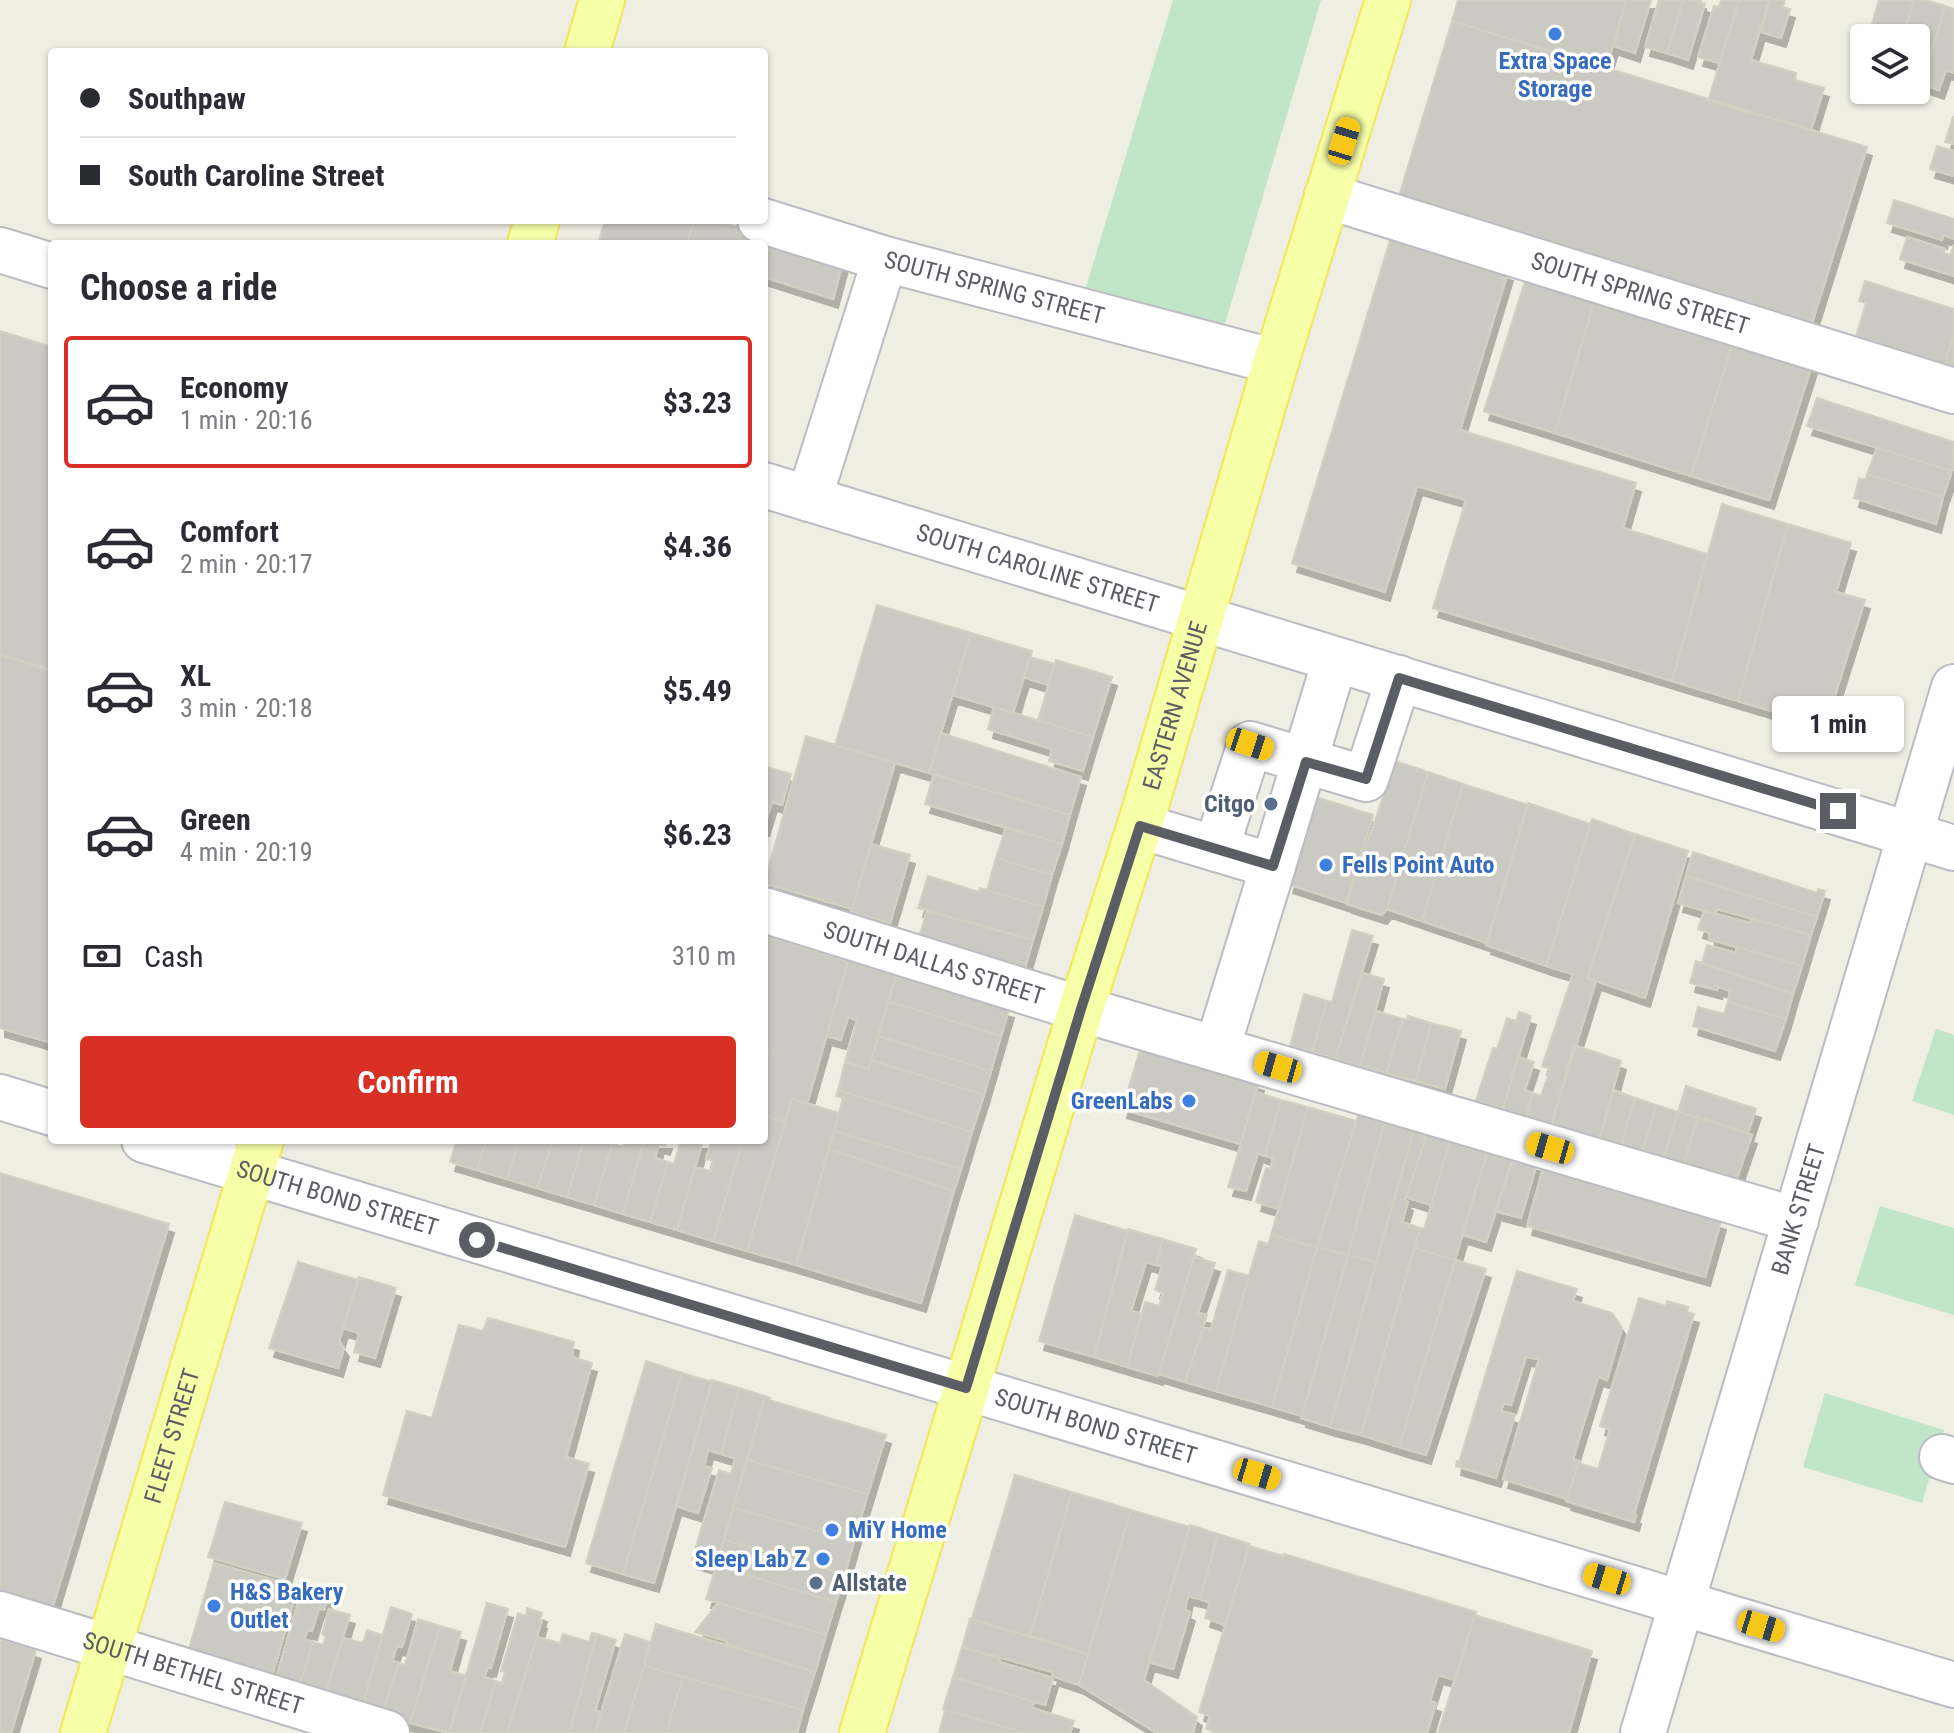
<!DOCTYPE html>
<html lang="en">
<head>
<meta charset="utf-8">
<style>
	:root { --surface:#fff; --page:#f7f7f7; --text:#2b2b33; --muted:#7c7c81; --line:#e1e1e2; --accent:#d93025 }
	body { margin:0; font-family:"Roboto Condensed",sans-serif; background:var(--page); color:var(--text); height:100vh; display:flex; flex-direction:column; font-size:30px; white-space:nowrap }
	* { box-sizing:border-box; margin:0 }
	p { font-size:26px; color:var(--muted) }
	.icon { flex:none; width:44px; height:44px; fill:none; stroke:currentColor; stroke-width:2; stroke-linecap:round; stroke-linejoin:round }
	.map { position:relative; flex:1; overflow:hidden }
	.sheet { position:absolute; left:48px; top:240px; width:720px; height:904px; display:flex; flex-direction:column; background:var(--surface); border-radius:8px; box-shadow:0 2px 6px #0004 }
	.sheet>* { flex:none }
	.top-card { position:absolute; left:48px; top:48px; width:720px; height:176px; border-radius:8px; box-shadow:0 2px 6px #0004; display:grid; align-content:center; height:176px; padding:0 32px; background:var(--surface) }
	.buttons { position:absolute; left:1850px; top:24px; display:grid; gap:16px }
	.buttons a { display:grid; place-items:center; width:80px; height:80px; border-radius:8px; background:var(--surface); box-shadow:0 2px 6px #0004; font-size:40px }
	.end { position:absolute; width:36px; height:36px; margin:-18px; border:10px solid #5b5d64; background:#fff; box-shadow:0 0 0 4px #fff }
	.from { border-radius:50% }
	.bubble { position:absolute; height:56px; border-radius:8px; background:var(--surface); box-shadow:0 2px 6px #0004; font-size:26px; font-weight:700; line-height:56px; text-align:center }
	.car { position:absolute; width:24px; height:48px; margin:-24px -12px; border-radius:10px; box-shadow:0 0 6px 2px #0007; background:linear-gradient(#f5c518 24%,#345 0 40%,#f5c518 0 76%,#345 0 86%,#f5c518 0) }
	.top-card b { display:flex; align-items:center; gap:28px; height:76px; font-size:30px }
	.top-card b+b { border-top:2px solid var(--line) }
	.top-card i { width:20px; height:20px; background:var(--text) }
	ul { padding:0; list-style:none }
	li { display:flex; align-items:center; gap:24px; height:132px; margin:0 16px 12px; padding:0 16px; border:4px solid transparent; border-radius:8px }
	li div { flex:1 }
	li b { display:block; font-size:30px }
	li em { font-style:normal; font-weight:700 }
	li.selected { border-color:var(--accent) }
	li>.icon { width:72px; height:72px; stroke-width:1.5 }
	h2 { padding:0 32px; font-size:36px; line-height:96px }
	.pay { display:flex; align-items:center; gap:20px; height:88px; padding:0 32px; font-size:30px }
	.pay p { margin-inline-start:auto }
	.button { display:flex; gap:16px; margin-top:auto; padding:16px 32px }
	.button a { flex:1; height:92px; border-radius:8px; background:var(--accent); color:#fff; font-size:32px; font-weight:700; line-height:92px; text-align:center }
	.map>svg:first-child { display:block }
	.green { fill:#c0e5c9 }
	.building { fill:#cbcac2; stroke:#d2d1c1; stroke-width:2; filter:url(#shadow) }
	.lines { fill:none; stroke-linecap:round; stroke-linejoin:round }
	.minor-casing { stroke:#bbbbc2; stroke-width:48 }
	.major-casing { stroke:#efe95a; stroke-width:48 }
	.minor { stroke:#fff; stroke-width:44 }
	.major { stroke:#f7fea8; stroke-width:44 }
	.route { stroke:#5b5d64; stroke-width:10 }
	.shop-dot { fill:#3f7fe0; stroke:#fff; stroke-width:3 }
	.service-dot { fill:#5c6f8a; stroke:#fff; stroke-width:3 }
	.labels { text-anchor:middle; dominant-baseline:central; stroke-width:7; stroke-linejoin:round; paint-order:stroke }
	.shop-label { font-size:24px; font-weight:bold; fill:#366cbe; stroke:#fff; text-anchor:start }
	.street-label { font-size:24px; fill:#5b5d64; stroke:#fff }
	.service-label { font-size:24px; font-weight:bold; fill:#4e5e75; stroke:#fff; text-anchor:end }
</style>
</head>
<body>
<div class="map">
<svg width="1954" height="1733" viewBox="0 0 1954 1733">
	<defs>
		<filter id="shadow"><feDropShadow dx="5" dy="9" stdDeviation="0" flood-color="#0004"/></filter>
	</defs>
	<rect width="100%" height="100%" fill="#eeeee3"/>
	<!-- green -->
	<path class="green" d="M1173,0H1321L1224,327L1086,287Z
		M1936,1029L1954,1035V1115L1912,1101Z
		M1880,1206L1954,1228V1315L1855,1285Z
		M1825,1393L1944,1430L1922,1503L1803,1467Z"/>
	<!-- building -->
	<path class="building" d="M1458,0H1626L1606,69L1452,21Z
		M1626,0H1651L1635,53L1614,46Z
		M1659,0H1683L1667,53L1645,47Z
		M1683,0H1701V3L1705,4L1688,60L1667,53Z
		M1721,0H1739L1720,63L1698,57L1714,6L1719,7Z
		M1739,0H1769L1751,60L1796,73L1795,80L1824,88L1811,130L1708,101Z
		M1770,0H1785L1783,7L1790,9L1781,38L1761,32Z
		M1879,0H1914L1902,37L1868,38Z
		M1914,0H1925L1945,6L1922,84L1916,90V38L1902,37Z
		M1945,6L1954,9V73L1946,70L1939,90L1922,84Z
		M1452,21L1867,147L1812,323L1399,196Z
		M1864,50V81L1855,79Z
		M1953,117H1954V144L1945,142Z
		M1937,146L1954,151V176L1930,169Z
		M1894,200L1954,219V239L1943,235L1942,240L1887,223Z
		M605,220H694L687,244H598Z
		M694,220H714L844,258L833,299L764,277V244H687Z
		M1391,237L1508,272L1460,430L1636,483L1623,528L1707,554L1672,681L1433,608L1466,500L1417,486L1385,592L1292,563Z
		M1907,237L1945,249L1944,253L1950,255L1954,245V276L1900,259Z
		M1526,278L1595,299L1555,433L1484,411Z
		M1865,281L1954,309V333L1945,364L1856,336L1866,303L1859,301Z
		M1595,299L1733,342L1691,476L1555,433Z
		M0,331L52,347V670L0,654Z
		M1954,333V366L1945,364Z
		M1733,342L1812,365L1769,500L1691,476Z
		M1817,398L1954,442L1952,471L1807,426Z
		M1877,448L1952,471L1943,497L1867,474Z
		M1867,474L1943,497L1936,524L1854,498L1859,478L1865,480Z
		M1722,504L1788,524L1738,701L1672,681Z
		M1788,524L1851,543L1836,592L1865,600L1825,727L1738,701Z
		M877,605L971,633L929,773L835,745Z
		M971,633L1032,651L1013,713L953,695Z
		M0,655L52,671V1043L0,1028Z
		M1030,657L1055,664L1048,685L1024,677Z
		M1056,660L1112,677L1093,737L1038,720Z
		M994,707L1093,737L1083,771L1049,761L1052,749L988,729Z
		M941,733L1081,777L1070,815L929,773Z
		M806,736L895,763L852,909L764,883Z
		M1395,761L1428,772L1387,909L1382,915L1347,904Z
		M764,766L791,774L782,805L772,802L764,828Z
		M1428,772L1463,784L1422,921L1387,909Z
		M934,774L1070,815L1062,844L925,804Z
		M1463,784L1528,805L1487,943L1422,921Z
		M1316,797L1373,815L1346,903L1288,884Z
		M1528,803L1590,824L1592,819L1546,966L1486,945Z
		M1592,819L1635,834L1587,978L1596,981L1551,1126L1526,1117L1533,1093L1541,1096L1550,1069L1542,1066L1573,974L1546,966Z
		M1006,827L1062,844L1052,875L996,858Z
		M1635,834L1688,851L1645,998L1587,978Z
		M871,844L910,855L890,923L851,912Z
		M1693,852L1817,893L1818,889L1825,891L1817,917L1686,876Z
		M996,858L1052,875L1043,907L987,890Z
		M928,876L979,892L980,888L1043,907L1033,940L918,908Z
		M1686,876L1817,917L1811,935L1717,909L1715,914L1678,903Z
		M927,911L1033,940L1025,968L919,937Z
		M1704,911L1750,923L1751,918L1811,935L1802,966L1709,939L1710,933L1698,929Z
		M1352,930L1373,936L1335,1059L1312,1052L1327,1001L1332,1002Z
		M764,932L792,940L790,944L848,961L807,1104L792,1099L785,1122L764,1116V1067L769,1049L764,1048Z
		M1707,945L1736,953L1737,947L1802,966L1793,994L1702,963Z
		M848,961L896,976L869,1069L845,1062L857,1020L848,1017L841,1040L826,1036Z
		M1696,961L1793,994L1786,1019L1728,1002L1730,991L1718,987L1717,990L1690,983Z
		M1363,973L1384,979L1360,1066L1335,1059Z
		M896,976L1009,1009L1001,1036L888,1001Z
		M1304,994L1327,1001L1312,1052L1290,1046Z
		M888,1001L1001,1036L991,1071L878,1036Z
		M1728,1002L1786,1019L1775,1051L1693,1026L1698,1007L1724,1014Z
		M1376,1011L1403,1019L1386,1073L1360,1066Z
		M1519,1012L1531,1016L1503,1109L1476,1100L1493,1048L1497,1049L1507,1018L1516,1021Z
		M1408,1016L1431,1023L1416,1081L1386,1073L1403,1019L1407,1020Z
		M1431,1023L1461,1031L1445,1089L1416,1081Z
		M878,1036L991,1071L984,1095L871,1060Z
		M1574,1045L1621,1061L1599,1141L1551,1126Z
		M1141,1047L1259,1082L1240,1144L1122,1109Z
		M1518,1057L1534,1062L1525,1090L1533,1093L1526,1117L1503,1109Z
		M871,1060L984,1095L972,1132L838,1090L845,1062L869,1069Z
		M1686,1086L1756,1109L1748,1133L1678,1112Z
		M838,1090L972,1132L961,1169L834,1131L843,1098L836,1096Z
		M1614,1090L1635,1098L1620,1149L1599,1141Z
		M1256,1092L1281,1100L1265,1156L1258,1153L1246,1191L1228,1187Z
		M1635,1098L1656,1105L1641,1156L1620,1149Z
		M792,1099L839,1113L796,1265L747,1251Z
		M1281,1100L1308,1107L1279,1209L1256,1202L1266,1168L1270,1169L1273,1158L1265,1156Z
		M1656,1105L1678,1112L1662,1163L1641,1156Z
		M1308,1107L1356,1121L1317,1247L1271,1235Z
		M1678,1112L1698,1117L1682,1170L1662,1163Z
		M1359,1113L1385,1121L1348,1255L1317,1247Z
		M764,1116L785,1122L747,1251L713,1241L743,1140H764Z
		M1698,1117L1752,1135L1734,1187L1682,1170Z
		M1385,1121L1414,1130L1376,1262L1348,1255Z
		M1414,1130L1427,1133L1406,1197L1405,1201L1408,1202L1402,1222L1420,1228L1361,1435L1330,1427Z
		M834,1131L961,1169L954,1191L829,1149Z
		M1428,1132L1451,1138L1431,1205L1406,1197Z
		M1451,1138L1488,1149L1455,1260L1414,1248L1420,1228L1424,1229Z
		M457,1140H486L477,1170L450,1162Z
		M486,1140H519L507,1179L477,1170Z
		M519,1140H553L537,1188L507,1179Z
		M553,1140H584L567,1197L537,1188Z
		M584,1140H604L612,1144L594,1205L567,1197Z
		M625,1140H644L623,1214L594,1205L612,1144L623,1147Z
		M644,1140H667L665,1146L659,1144L655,1158L668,1162L650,1222L623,1214Z
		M681,1140H703L677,1230L650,1222L668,1162L674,1164Z
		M712,1140H743L713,1241L677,1230L695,1167L711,1171L714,1161L706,1159Z
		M829,1149L954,1191L921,1303L796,1265Z
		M1488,1149L1514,1156L1486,1242L1463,1235Z
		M1514,1156L1537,1163L1521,1218L1495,1211Z
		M1543,1169L1721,1221L1705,1277L1527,1226Z
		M0,1173L169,1224L52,1609L0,1593Z
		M1075,1215L1128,1231L1094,1357L1039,1341Z
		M1128,1229L1163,1239L1156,1265L1146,1262L1131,1311L1142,1314L1127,1367L1094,1357Z
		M1271,1235L1317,1247L1272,1407L1216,1391L1259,1241L1268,1244Z
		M1163,1239L1196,1249L1158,1376L1127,1367L1145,1302L1159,1306L1163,1293L1155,1290L1162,1266L1156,1265Z
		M1317,1247L1348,1255L1302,1416L1272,1407Z
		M1414,1248L1455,1260L1399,1447L1361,1435Z
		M1348,1255L1376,1262L1330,1427L1301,1418Z
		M1194,1257L1215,1263L1198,1313L1207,1315L1185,1382L1159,1374Z
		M1455,1260L1486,1269L1426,1455L1399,1447Z
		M298,1262L358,1280L339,1341L344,1348L338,1368L269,1348Z
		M1228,1270L1249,1276L1216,1391L1185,1382L1204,1327L1211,1329Z
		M1517,1271L1577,1289L1573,1301L1612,1313L1622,1328L1607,1380L1598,1377L1573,1459L1579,1461L1567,1499L1503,1479L1539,1359L1526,1357L1511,1405L1504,1403L1501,1411L1515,1415L1496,1478L1456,1466L1457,1461L1459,1462Z
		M359,1277L396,1288L375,1358L354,1352L359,1333L343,1328Z
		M1639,1298L1666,1306L1667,1301L1688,1307L1687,1312L1694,1314L1634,1514L1636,1515L1634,1522L1566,1501L1579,1461L1581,1464L1598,1469L1610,1429L1600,1426Z
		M488,1318L574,1342L572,1357L592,1363L566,1457L589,1464L565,1547L383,1495L407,1411L432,1418L459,1325L483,1331Z
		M646,1361L682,1373L623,1574L586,1563Z
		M682,1373L712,1382L654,1583L623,1574Z
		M712,1380L739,1388L721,1454L708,1450L704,1466L712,1468L698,1513L676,1506Z
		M739,1388L765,1396L716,1566L836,1602L826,1635L706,1599L716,1567L692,1560L719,1470L731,1474L735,1458L721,1454Z
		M765,1396L770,1398L769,1400L886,1435L868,1494L747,1460Z
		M747,1460L868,1494L854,1541L733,1508Z
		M1015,1475L1072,1492L1030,1636L970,1619L972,1618Z
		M1072,1492L1131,1510L1088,1654L1030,1636Z
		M225,1502L302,1523L285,1579L208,1557Z
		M733,1508L854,1541L845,1574L724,1540Z
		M1131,1510L1190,1527L1144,1680L1197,1717L1193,1733H1157L1079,1685Z
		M1190,1525L1218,1534L1200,1599L1188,1596L1185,1610L1190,1612L1173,1669L1149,1662Z
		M1218,1534L1250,1544L1225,1625L1205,1618L1210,1603L1200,1599Z
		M724,1540L845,1574L836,1602L716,1566Z
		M1249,1546L1284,1556V1554L1476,1612L1455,1680L1438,1675L1430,1701L1436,1703L1427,1733H1219L1206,1729L1210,1716L1199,1712Z
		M214,1563L298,1587L270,1683L186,1659Z
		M304,1582L330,1590L324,1610L319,1608L312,1631L308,1630L304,1639L313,1642L298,1690L275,1682Z
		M487,1603L508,1609L491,1668L488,1667L484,1677L496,1681L480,1733H449Z
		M718,1603L826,1635L815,1672L726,1644L727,1641L695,1632Z
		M391,1607L412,1614L402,1647L397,1646L392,1661L399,1663L382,1715L362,1708Z
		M527,1608L542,1613L540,1620H542L507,1733H480L496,1681L502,1683L505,1672L501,1671L518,1613L526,1616Z
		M329,1609L350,1615L324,1697L298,1690L313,1642L323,1645L326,1636L322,1634Z
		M1475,1615L1592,1651L1569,1733H1438Z
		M418,1619L440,1626L410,1723L382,1715L399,1663L405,1665Z
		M970,1619L1088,1654L1079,1685L1052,1676L1053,1672L962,1647Z
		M656,1624L815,1672L803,1710L644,1666Z
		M440,1626L461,1632L450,1671L466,1676L449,1733L410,1723Z
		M367,1630L382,1635L362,1708L324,1697L343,1638L363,1643Z
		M592,1633L597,1634L569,1733H507L537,1637L560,1643L563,1634L589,1642Z
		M597,1634L616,1640L595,1711L602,1712L595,1733H569Z
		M625,1634L650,1642L644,1666L624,1733H595Z
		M0,1639L36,1650L11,1733H0Z
		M962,1647L1000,1659L999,1662L1053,1678L1045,1705L953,1677Z
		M644,1666L683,1677L666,1733H624Z
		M683,1677L803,1710L797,1733H666Z
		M953,1677L1034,1702L1032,1708L1074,1721L1070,1733H1025L943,1709Z
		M943,1709L1025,1733H939L945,1710Z"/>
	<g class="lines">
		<defs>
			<g id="minor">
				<path id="s1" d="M1327,196L1954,391"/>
				<path id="s2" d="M760,220L885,259L1276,362"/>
				<path d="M0,250L52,266"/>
				<path id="s3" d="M764,485L1954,848"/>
				<path d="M809,499L885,259"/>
				<path d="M1140,826L1273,866L1217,1049"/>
				<path d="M1216,849L1250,744L1366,779L1399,678"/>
				<path d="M1273,866L1335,660"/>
				<path id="s4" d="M764,910L1081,1009L1796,1220"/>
				<path d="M0,1097L52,1113"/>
				<path id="s5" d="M144,1140L1954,1685"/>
				<path d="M1942,1457L1954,1461"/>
				<path id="s6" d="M0,1614L387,1733"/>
				<path id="s7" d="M1643,1733L1954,687"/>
			</g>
			<g id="major">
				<path d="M587,52L602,0"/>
				<path d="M530,244L537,220"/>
				<path id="s8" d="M83,1733L261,1140"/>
				<path id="s9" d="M862,1733L1081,1009L1144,812L1276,362L1388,0"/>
			</g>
		</defs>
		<!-- minor casing -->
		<use href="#minor" class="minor-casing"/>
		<!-- major casing -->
		<use href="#major" class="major-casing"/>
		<!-- minor -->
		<use href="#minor" class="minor"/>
		<!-- major -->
		<use href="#major" class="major"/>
	</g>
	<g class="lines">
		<!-- route -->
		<path class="route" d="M477,1240L966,1388L1081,1009L1140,826L1273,866L1306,762L1366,779L1399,678L1838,811"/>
	</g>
	<!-- markers -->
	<g class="shop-dot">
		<circle cx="1555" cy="34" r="8"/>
		<circle cx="1326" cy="865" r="8"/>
		<circle cx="1189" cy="1101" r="8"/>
		<circle cx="832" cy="1530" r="8"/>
		<circle cx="823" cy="1559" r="8"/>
		<circle cx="214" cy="1606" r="8"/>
	</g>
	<g class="service-dot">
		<circle cx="1271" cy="804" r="8"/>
		<circle cx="816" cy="1583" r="8"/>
	</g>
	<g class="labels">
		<!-- shop labels -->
		<g class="shop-label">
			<text x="1555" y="61" text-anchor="middle">Extra Space<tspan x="1555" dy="28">Storage</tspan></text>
			<text x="1342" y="865">Fells Point Auto</text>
			<text x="1173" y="1101" text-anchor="end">GreenLabs</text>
			<text x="848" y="1530">MiY Home</text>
			<text x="807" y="1559" text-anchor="end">Sleep Lab Z</text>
			<text x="230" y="1592">H&amp;S Bakery<tspan x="230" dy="28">Outlet</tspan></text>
		</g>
		<!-- street labels -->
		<g class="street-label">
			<text stroke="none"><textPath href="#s2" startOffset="244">SOUTH SPRING STREET</textPath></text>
			<text stroke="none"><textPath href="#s1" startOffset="328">SOUTH SPRING STREET</textPath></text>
			<text stroke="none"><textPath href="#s3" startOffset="286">SOUTH CAROLINE STREET</textPath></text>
			<text stroke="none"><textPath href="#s9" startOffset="1074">EASTERN AVENUE</textPath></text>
			<text stroke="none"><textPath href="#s4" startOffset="178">SOUTH DALLAS STREET</textPath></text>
			<text stroke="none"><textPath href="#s5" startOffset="202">SOUTH BOND STREET</textPath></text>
			<text stroke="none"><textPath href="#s7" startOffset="546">BANK STREET</textPath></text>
			<text stroke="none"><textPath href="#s5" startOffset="994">SOUTH BOND STREET</textPath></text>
			<text stroke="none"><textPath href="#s8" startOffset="310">FLEET STREET</textPath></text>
			<text stroke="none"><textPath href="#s6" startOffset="202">SOUTH BETHEL STREET</textPath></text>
		</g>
		<!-- service labels -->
		<g class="service-label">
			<text x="1255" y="804">Citgo</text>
			<text x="832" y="1583" text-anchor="start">Allstate</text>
		</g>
	</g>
</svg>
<div class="buttons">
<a><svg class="icon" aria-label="layers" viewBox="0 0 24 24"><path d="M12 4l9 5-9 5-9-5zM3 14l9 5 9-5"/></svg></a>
</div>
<i class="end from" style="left:477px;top:1240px"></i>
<i class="end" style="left:1838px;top:811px"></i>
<div class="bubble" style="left:1772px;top:696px;width:132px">1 min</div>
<i class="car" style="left:1344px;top:141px;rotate:17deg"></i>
<i class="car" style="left:1250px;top:744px;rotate:108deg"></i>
<i class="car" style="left:1278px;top:1067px;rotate:286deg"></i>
<i class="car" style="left:1550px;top:1148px;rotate:286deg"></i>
<i class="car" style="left:1257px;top:1474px;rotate:107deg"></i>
<i class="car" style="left:1607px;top:1579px;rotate:287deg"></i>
<i class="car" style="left:1761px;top:1626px;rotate:107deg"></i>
<div class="top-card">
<b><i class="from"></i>Southpaw</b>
<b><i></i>South Caroline Street</b>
</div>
<section class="sheet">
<h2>Choose a ride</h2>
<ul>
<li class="selected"><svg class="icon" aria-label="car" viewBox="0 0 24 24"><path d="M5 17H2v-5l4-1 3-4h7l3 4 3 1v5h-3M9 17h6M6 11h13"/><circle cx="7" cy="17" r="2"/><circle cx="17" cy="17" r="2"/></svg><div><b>Economy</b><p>1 min · 20:16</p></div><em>$3.23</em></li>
<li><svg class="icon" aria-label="car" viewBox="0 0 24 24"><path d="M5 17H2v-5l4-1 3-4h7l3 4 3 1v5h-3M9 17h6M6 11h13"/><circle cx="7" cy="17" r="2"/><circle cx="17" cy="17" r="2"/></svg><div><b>Comfort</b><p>2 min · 20:17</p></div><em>$4.36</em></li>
<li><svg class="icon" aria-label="car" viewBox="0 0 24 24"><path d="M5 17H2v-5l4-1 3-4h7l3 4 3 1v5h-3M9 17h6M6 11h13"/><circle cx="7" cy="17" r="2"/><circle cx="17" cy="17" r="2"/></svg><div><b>XL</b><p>3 min · 20:18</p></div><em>$5.49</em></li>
<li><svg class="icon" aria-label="car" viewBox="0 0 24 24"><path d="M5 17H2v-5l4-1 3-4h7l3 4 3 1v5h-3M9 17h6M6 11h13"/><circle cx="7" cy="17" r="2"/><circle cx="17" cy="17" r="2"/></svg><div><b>Green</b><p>4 min · 20:19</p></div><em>$6.23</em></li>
</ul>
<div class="pay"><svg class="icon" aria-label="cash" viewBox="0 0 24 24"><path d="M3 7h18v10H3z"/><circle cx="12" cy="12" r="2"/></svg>Cash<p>310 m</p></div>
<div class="button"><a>Confirm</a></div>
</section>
</div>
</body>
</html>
